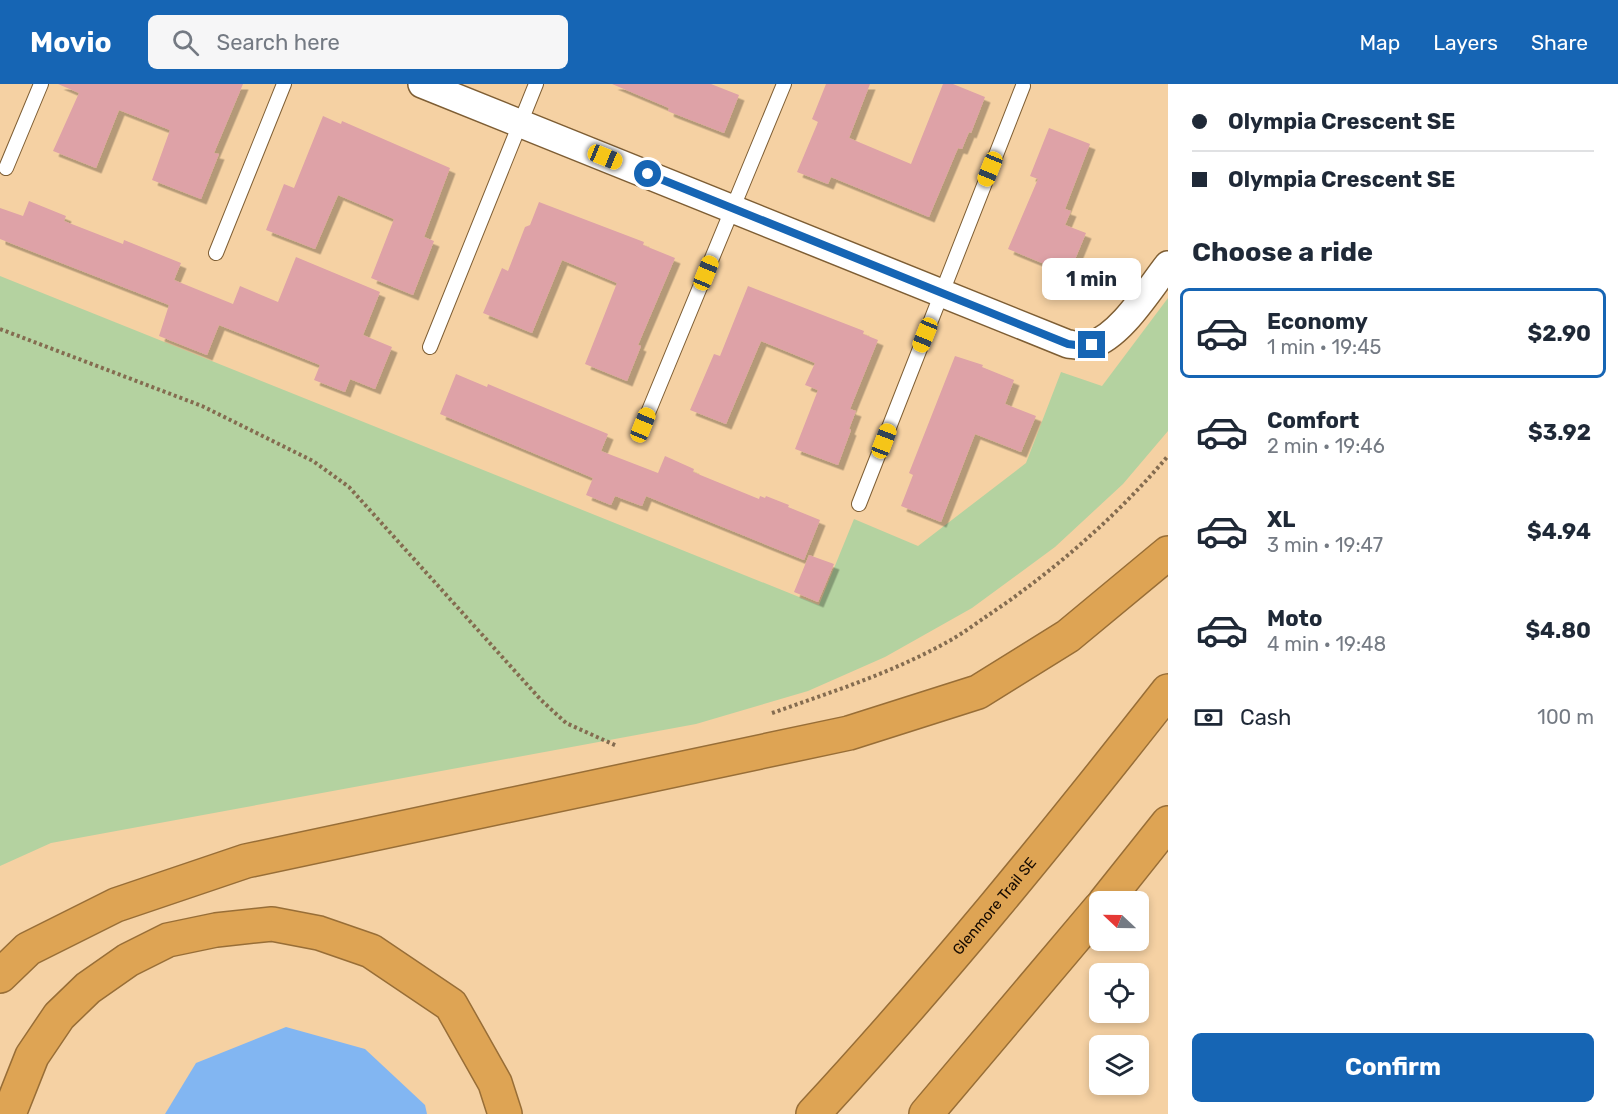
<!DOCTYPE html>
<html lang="en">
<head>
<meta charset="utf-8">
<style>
	:root { --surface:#fff; --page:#f6f6f7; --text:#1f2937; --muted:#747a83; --line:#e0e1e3; --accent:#1665b4 }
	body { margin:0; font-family:Rubik,sans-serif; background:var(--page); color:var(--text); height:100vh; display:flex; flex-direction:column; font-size:22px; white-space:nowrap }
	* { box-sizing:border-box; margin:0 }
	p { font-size:20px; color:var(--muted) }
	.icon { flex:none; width:33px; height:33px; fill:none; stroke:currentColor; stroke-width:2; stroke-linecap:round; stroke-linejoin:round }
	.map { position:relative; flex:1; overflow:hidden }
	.details { display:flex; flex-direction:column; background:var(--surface); width:450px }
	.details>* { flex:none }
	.guide { display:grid; align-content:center; height:132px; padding:0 24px; background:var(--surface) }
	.needle { width:39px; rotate:292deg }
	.controls { position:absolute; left:1089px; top:807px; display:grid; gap:12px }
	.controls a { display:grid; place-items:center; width:60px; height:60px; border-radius:9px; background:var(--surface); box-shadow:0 3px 9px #0003; font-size:30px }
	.end { position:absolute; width:27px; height:27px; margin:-14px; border:8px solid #1665b4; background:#fff; box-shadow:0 0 0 3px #fff }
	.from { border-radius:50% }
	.bubble { position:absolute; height:42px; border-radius:9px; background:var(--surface); box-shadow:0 3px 9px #0003; font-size:20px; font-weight:700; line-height:42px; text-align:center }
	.car { position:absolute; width:18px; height:36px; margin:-18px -9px; border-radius:8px; box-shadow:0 0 4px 2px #0007; background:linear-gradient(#f5c518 24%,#345 0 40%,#f5c518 0 76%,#345 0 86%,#f5c518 0) }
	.guide b { display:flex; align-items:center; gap:21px; height:57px; font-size:22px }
	.guide b+b { border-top:2px solid var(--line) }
	.guide i { width:15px; height:15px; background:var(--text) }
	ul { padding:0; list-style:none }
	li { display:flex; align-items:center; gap:18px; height:90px; margin:0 12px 9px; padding:0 12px; border:3px solid transparent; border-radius:9px }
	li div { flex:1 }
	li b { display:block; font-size:22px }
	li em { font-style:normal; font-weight:700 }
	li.selected { border-color:var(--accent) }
	li>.icon { width:54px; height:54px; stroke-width:1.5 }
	h2 { padding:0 24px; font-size:27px; line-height:72px }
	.pay { display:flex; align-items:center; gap:15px; height:66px; padding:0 24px; font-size:22px }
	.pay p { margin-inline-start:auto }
	.action { display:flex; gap:12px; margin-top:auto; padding:12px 24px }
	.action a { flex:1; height:69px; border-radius:9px; background:var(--accent); color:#fff; font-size:24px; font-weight:700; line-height:69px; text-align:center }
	header { display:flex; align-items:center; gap:36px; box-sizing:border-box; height:84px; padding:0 30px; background:var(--accent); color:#fff }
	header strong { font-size:28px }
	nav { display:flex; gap:33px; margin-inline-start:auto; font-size:21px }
	.search { width:420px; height:54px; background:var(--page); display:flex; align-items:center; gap:15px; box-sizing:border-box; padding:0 21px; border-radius:9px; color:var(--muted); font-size:22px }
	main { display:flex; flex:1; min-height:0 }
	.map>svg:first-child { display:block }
	.green { fill:#b4d2a0 }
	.water { fill:#82b6f2 }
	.building { fill:#dea2a7; filter:url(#shadow) }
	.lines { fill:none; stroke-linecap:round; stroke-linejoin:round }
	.service-casing { stroke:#7e5e34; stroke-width:16 }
	.minor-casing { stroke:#7e5e34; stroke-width:30 }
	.motorway-casing { stroke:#986e37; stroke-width:36 }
	.path { stroke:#846c50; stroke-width:4; stroke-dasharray:3 3; stroke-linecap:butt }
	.service { stroke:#fff; stroke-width:14 }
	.minor { stroke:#fff; stroke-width:27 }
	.motorway { stroke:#dea454; stroke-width:33 }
	.route { stroke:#1665b4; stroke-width:8 }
	.labels { text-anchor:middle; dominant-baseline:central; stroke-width:4.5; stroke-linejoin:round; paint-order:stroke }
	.street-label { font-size:15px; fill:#160a00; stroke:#fddfbb }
</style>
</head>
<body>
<header>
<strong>Movio</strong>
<div class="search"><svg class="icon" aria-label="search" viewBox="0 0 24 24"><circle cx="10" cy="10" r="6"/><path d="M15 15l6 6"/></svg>Search here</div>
<nav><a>Map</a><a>Layers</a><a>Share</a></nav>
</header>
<main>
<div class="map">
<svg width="1168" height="1030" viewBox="0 0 1168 1030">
	<defs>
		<filter id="shadow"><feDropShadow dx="5.5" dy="5.5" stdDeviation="0" flood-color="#0004"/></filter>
	</defs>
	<rect width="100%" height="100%" fill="#f5d1a3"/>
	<!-- green -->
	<path class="green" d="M0,192L819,521L854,435L918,462L1026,379L1061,288L1102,302L1168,214V347L1123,400L1055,463L972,524L885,573L808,607L696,640L51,759L0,782Z"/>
	<!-- water -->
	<path class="water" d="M286,943L365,965L425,1021L427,1030H165L196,979Z"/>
	<!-- building -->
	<path class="building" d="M58,0H243L214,69L219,70L201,115L152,96L170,46L119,26L96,84L53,67L79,9Z
		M612,0H711L739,11L724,49L670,28L668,27L669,24Z
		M826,0H870L849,54L911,80L943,0H953L985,13L971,49L969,48L962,65L958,64L929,133L831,93L828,100L797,88L818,38L812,35Z
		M323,32L341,40L342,37L450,84L424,153L434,157L413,211L371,194L394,135L338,111L315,165L266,146L284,100L294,104Z
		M1049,44L1090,60L1065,125L1071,127L1065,141L1086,149L1069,190L1008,165L1038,95L1030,92Z
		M29,117L66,132L64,137L123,160L124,156L181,179L174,196L233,220L240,202L278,218L296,173L380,208L363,251L392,263L375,305L350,295L345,308L314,296L320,281L219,241L207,271L159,252L169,221L0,155V124L23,132Z
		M539,118L644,158L643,161L675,174L638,261L641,262L627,297L585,280L617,199L562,176L532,249L483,229L502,184L508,187L525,143L530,141Z
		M748,202L864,247L863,250L878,256L850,325L856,327L849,345L851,346L838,381L795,365L818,306L805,301L815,279L761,257L726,340L690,326L714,270L720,272Z
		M955,272L983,281L982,283L1014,296L1005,320L1036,332L1021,368L975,350L941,438L901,422L913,391L909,389Z
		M456,290L487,303L488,300L608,350L601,367L658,389L665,372L694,385L693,388L759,415L760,412L765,414L766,412L789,421L788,423L820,436L804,476L646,412L642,422L615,412L611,421L586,411L593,394L440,330Z
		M809,471L834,480L818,518L794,508Z"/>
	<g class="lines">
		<defs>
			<path id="service" d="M6,84L41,0
				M216,169L284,0
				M430,263L536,0
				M643,341L784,0
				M859,420L1023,2"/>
			<path id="minor" d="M422,0L1068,260C1076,261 1083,263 1091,261C1121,252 1149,205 1168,181"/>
			<g id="motorway">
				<path d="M1105,818L1168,739"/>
				<path d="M0,892L28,865L116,821L246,777L849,649L978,608L1068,552L1168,469"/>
				<path d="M9,1030L32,972L59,932L88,904L128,876L168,856L216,846L272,840L319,849L371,867L451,921L495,999L505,1030"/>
				<path id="s1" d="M813,1030C938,895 1054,752 1168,607"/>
				<path d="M926,1030L1100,824"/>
			</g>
		</defs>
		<!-- service casing -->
		<use href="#service" class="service-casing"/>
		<!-- minor casing -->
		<use href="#minor" class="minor-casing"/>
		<!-- motorway casing -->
		<use href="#motorway" class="motorway-casing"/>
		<!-- path -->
		<path class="path" d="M0,245L202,322L313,377L349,403L541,616L566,639L617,662
			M772,629C832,608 894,588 949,557C962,550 975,540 987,532C1054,487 1116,433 1168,372"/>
		<!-- service -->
		<use href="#service" class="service"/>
		<!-- minor -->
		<use href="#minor" class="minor"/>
		<!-- motorway -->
		<use href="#motorway" class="motorway"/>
	</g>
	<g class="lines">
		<!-- route -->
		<path class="route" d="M648,90L1068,260L1083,262L1092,261"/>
	</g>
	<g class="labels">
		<!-- street labels -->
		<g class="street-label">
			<text stroke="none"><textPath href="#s1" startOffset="276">Glenmore Trail SE</textPath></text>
		</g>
	</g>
</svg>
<div class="controls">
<a><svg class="needle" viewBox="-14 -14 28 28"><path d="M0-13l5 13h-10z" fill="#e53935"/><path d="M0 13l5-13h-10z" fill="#747a83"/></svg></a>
<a><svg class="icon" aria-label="locate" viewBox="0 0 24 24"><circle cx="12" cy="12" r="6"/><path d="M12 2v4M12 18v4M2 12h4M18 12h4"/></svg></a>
<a><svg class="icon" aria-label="layers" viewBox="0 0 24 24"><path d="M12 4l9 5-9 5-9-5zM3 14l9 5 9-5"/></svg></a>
</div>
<i class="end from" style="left:648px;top:90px"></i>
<i class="end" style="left:1092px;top:261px"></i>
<div class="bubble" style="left:1042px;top:174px;width:99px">1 min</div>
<i class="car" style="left:605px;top:73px;rotate:112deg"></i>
<i class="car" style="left:990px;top:85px;rotate:202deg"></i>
<i class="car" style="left:706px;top:189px;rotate:22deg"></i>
<i class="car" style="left:925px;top:251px;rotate:202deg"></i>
<i class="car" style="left:643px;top:341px;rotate:22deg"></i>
<i class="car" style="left:884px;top:357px;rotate:21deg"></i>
</div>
<section class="details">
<div class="guide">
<b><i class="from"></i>Olympia Crescent SE</b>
<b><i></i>Olympia Crescent SE</b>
</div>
<h2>Choose a ride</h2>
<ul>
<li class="selected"><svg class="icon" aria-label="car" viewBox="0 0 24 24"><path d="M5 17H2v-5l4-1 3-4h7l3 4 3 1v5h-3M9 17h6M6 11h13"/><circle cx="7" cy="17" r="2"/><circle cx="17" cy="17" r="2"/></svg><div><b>Economy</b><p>1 min · 19:45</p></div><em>$2.90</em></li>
<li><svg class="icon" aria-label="car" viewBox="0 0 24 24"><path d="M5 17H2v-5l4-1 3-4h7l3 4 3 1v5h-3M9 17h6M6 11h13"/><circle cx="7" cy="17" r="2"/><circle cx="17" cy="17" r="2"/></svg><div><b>Comfort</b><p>2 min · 19:46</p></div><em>$3.92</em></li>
<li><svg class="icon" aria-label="car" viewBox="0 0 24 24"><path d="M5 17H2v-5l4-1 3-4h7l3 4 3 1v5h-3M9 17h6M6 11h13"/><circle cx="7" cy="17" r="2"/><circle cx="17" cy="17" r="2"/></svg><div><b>XL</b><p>3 min · 19:47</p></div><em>$4.94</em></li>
<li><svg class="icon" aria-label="car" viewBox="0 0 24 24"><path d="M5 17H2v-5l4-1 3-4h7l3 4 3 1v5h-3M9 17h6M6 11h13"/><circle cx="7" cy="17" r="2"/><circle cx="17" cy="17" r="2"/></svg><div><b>Moto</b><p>4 min · 19:48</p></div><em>$4.80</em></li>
</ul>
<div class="pay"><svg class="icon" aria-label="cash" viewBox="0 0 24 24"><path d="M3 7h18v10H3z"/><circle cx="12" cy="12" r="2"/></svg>Cash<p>100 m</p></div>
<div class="action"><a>Confirm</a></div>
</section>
</main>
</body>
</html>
